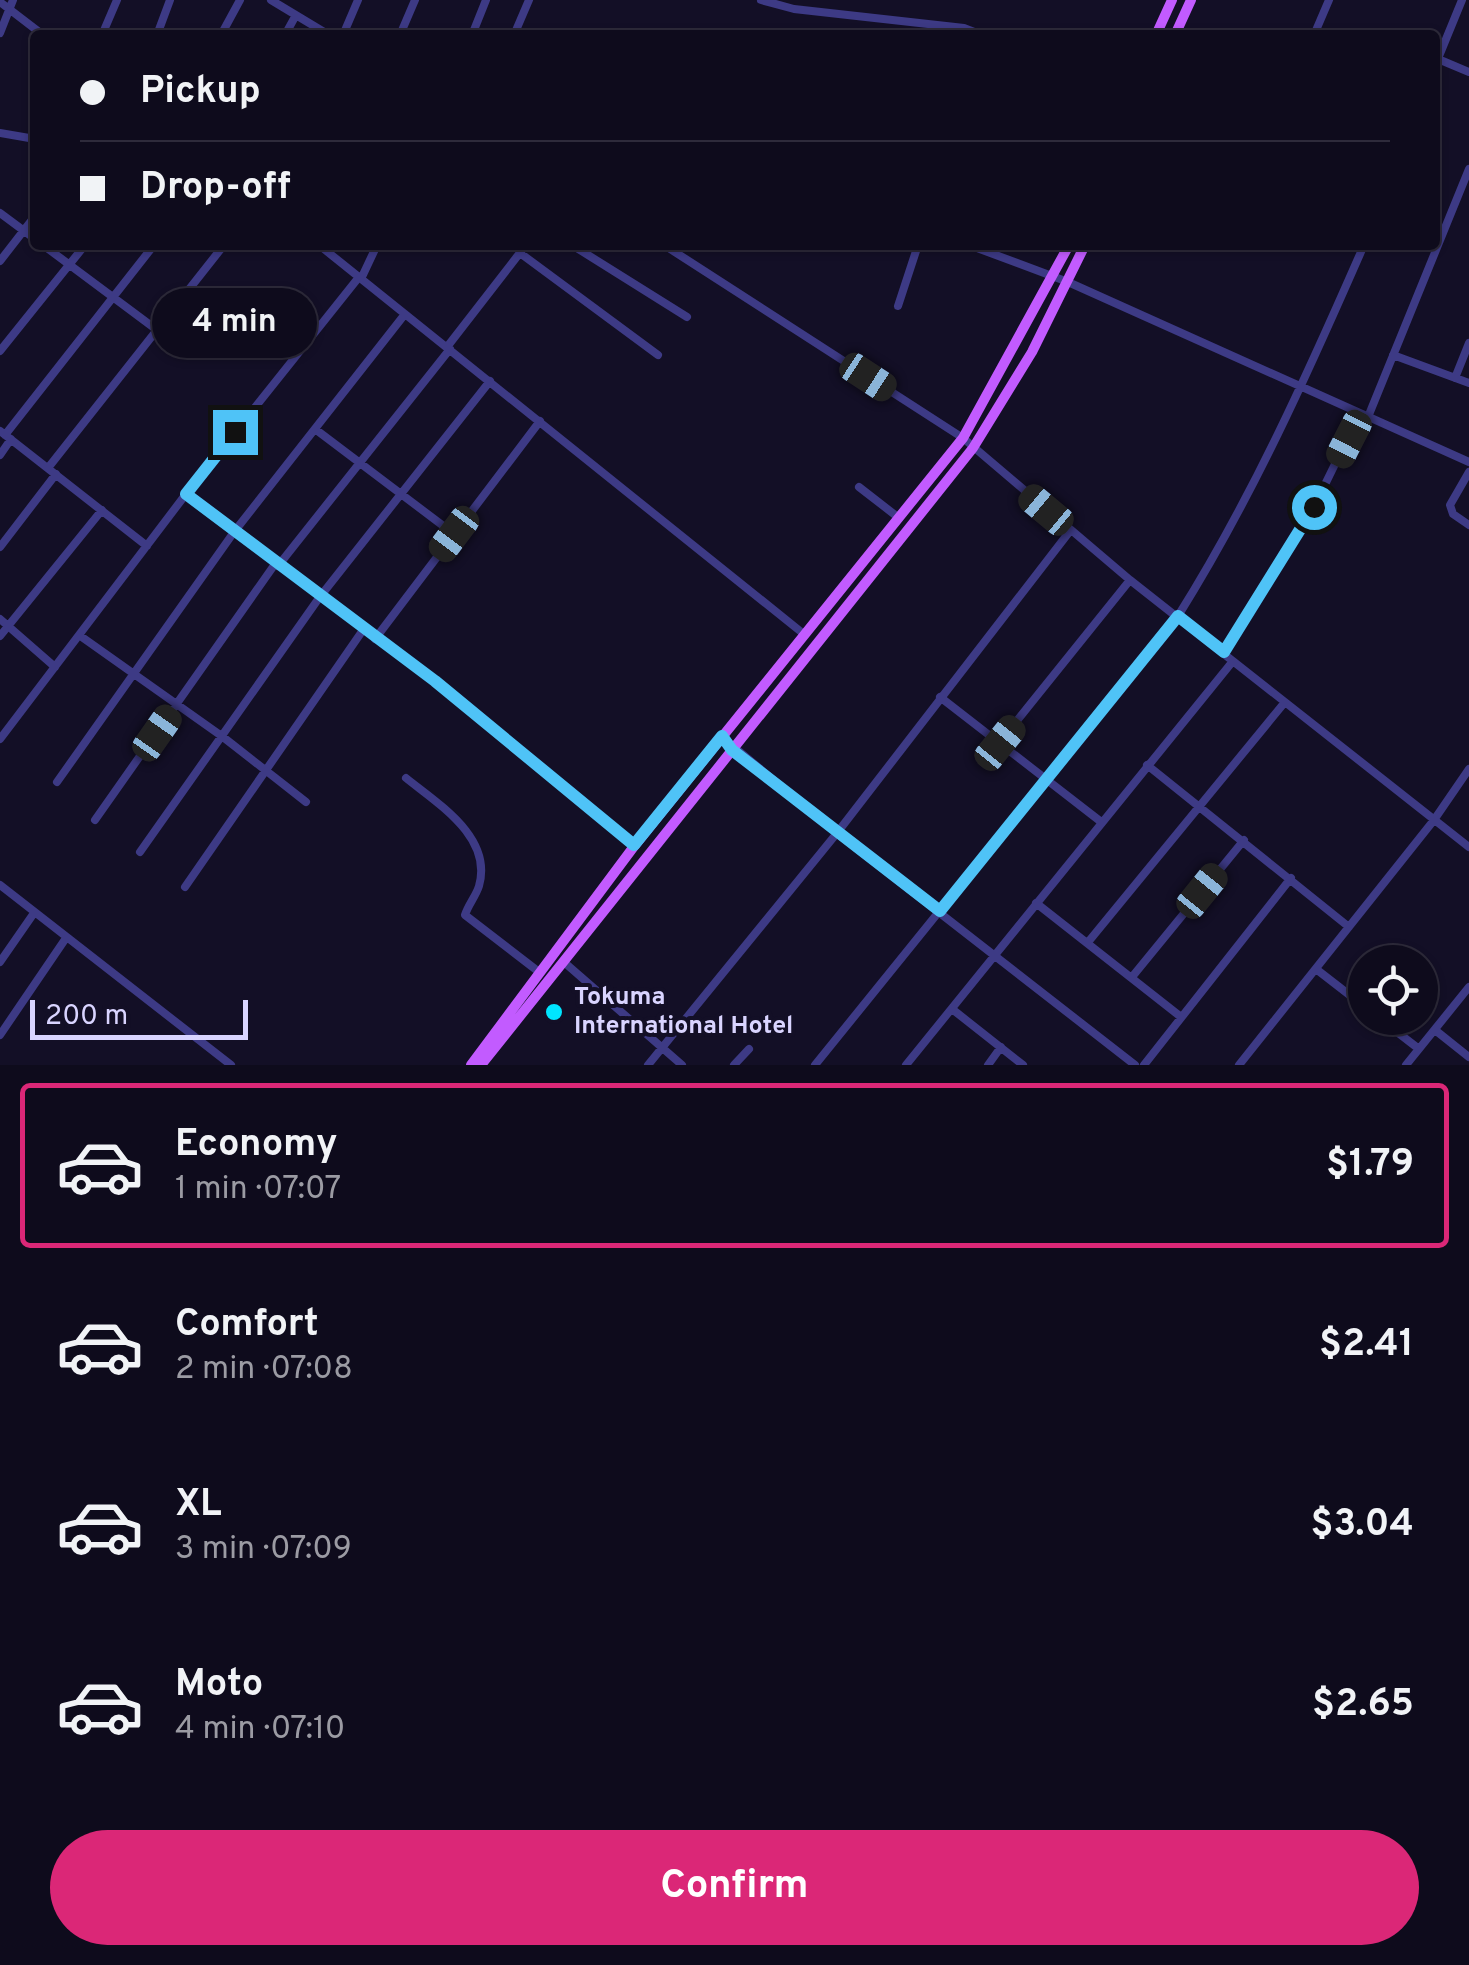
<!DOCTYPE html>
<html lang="en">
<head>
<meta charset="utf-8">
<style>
	:root { --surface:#0e0b1c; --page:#171425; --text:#f1f3f6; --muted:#9b9ba3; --line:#2e2b3b; --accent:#db2777 }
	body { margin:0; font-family:Overpass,sans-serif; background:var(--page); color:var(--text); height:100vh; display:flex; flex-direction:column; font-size:38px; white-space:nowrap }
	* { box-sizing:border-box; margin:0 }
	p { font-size:32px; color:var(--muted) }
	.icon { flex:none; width:55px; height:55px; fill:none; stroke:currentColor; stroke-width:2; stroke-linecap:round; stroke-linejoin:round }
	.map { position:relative; height:1065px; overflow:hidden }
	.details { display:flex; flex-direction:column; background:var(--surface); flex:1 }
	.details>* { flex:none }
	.guide { position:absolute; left:30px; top:30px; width:1410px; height:220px; border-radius:10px; box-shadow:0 2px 8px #0004,0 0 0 2px var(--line); display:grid; align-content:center; height:220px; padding:0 50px; background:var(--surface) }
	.fabs { position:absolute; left:1348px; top:945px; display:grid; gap:20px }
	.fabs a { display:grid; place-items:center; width:90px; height:90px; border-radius:50%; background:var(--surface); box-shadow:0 2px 8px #0004,0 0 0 2px var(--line); font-size:50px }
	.scale { position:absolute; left:30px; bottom:25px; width:218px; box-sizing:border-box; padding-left:10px; border:5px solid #d9d4ff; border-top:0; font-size:28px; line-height:35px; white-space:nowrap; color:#d9d4ff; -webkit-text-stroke:8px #130f26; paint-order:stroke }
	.end { position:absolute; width:45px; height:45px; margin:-22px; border:12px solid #4fc3f7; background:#111; box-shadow:0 0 0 5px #111 }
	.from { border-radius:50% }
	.bubble { position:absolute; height:70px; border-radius:35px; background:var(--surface); box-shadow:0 2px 8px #0004,0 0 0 2px var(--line); font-size:32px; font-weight:700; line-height:70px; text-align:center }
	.car { position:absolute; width:30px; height:60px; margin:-30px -15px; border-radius:12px; box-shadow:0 0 8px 2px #0007; background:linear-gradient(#222 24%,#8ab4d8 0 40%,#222 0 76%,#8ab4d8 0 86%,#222 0) }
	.guide b { display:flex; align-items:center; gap:35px; height:95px; font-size:38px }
	.guide b+b { border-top:2px solid var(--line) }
	.guide i { width:25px; height:25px; background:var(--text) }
	ul { padding:18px 0 0; list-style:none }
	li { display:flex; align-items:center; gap:30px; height:165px; margin:0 20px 15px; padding:0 30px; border:5px solid transparent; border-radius:10px }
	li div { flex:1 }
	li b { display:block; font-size:38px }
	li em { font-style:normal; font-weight:700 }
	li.active { border-color:var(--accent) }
	li>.icon { width:90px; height:90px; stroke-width:1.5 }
	.action { display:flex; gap:20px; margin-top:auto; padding:20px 50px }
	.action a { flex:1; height:115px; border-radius:60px; background:var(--accent); color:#fff; font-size:40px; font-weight:700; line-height:115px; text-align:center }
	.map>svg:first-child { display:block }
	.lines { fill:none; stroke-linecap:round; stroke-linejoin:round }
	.minor { stroke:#3d3a85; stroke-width:8 }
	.major { stroke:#c25bff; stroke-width:10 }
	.route { stroke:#4fc3f7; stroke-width:12 }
	.poi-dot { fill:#00e5ff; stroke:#130f26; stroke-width:4 }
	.labels { text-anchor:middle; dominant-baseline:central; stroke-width:8; stroke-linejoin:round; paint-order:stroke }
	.poi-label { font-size:25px; font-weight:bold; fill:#d9d4ff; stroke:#130f26; text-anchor:start }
</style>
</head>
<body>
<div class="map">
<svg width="1469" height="1065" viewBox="0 0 1469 1065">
	<rect width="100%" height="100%" fill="#130f26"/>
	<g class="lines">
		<!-- minor -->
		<path class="minor" d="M271,0L329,35
			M761,0L794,9L964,28L982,35
			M0,2L43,35
			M0,33L13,0
			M102,35L117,0
			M157,35L170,0
			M221,35L240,0
			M285,35L296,15
			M343,35L358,0
			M400,35L415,0
			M472,35L486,0
			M514,35L529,0
			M1314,35L1329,0
			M1438,59L1469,72
			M1435,66L1462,0
			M0,133L35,139
			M0,213L35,239
			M43,245L157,330
			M319,245L805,635
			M572,245L687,317
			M664,245L963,438L1130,580L1469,847
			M969,245L1068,282L1469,462
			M520,253L658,355
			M0,261L35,216
			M361,279L377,245
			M898,306L918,245
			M447,347L526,245
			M0,351L85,245
			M1393,355L1469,383
			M1455,378L1469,343
			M1368,417L1469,169
			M315,429L454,534
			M0,431L147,546
			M5,435L154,245
			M0,455L11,439
			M48,468L224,245
			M1469,472L1450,505L1453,514L1469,525
			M859,487L899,518
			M186,494L435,681L635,845
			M0,547L56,474
			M278,566L450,349
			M0,619L55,667
			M79,635L223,737L306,802
			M0,636L102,510
			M375,639L540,421
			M1224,652L1314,507L1360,413
			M940,697L1100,821
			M722,737L837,833L1135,1065
			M0,739L186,494L359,277
			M999,743L1130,580
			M1147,765L1349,927
			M406,778C438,804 493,837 479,886C476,896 468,905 465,915L539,972
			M57,782L234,532L405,314
			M95,820L275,564
			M140,852L319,598L490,381
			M0,885L231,1065
			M185,887L363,630
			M1036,903L1181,1017
			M1089,941L1285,702
			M0,962L34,913
			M565,963L682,1065
			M1316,969L1365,1007
			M1132,977L1244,840
			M952,1009L1023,1065
			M1379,1018L1419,1049
			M1435,1030L1469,1057
			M0,1035L66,938
			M648,1065L837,833L1070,531
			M734,1065L749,1049
			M815,1065L1178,616C1252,498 1308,373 1364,245
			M906,1065L1233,661
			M988,1065L1001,1047
			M1144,1065L1291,878
			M1239,1065L1434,820L1469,769
			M1406,1065L1469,987"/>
		<!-- major -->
		<path class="major" d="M1156,35L1172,0
			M1175,35L1191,0
			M471,1065L635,845L963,438L1069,245
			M481,1065L973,448L1032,352L1085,245"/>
	</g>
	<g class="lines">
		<!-- route -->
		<path class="route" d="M235,432L186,494L435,681L634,845L722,736L732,750L940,911L1178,616L1224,652L1314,507"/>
	</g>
	<!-- markers -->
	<circle class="poi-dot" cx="554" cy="1012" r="10"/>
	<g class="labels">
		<!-- poi labels -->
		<g class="poi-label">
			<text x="574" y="998">Tokuma<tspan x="574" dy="29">International Hotel</tspan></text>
		</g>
	</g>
</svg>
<div class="fabs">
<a><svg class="icon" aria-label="locate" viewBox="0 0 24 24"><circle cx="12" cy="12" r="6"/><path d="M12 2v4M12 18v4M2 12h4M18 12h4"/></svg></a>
</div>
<div class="scale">200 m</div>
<i class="end from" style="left:1314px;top:507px"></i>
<i class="end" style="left:235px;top:432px"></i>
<div class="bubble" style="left:152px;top:288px;width:165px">4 min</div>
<i class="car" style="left:868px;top:377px;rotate:123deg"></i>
<i class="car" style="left:1349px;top:439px;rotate:207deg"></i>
<i class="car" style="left:1046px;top:510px;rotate:310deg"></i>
<i class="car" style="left:454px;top:534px;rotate:217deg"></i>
<i class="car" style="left:157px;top:733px;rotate:35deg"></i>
<i class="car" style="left:1000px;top:743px;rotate:39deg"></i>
<i class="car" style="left:1202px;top:891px;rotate:39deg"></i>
<div class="guide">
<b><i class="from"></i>Pickup</b>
<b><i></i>Drop-off</b>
</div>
</div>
<section class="details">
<ul>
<li class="active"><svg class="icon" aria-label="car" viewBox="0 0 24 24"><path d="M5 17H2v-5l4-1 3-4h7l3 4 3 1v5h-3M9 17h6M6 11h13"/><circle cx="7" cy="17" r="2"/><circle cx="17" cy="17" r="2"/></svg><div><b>Economy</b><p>1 min · 07:07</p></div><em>$1.79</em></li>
<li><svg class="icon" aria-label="car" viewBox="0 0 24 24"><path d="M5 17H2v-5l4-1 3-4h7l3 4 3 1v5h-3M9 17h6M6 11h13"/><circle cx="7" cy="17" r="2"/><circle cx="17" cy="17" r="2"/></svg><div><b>Comfort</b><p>2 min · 07:08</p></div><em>$2.41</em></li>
<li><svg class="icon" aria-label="car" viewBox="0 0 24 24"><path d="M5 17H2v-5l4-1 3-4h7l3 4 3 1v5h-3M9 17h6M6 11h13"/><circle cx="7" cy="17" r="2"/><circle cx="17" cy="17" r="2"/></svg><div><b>XL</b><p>3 min · 07:09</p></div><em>$3.04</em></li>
<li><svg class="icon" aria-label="car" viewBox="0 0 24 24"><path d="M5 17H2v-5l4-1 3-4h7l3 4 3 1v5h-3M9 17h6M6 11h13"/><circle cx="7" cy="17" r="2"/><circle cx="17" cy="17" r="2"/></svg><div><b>Moto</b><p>4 min · 07:10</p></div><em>$2.65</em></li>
</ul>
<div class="action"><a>Confirm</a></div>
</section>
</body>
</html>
